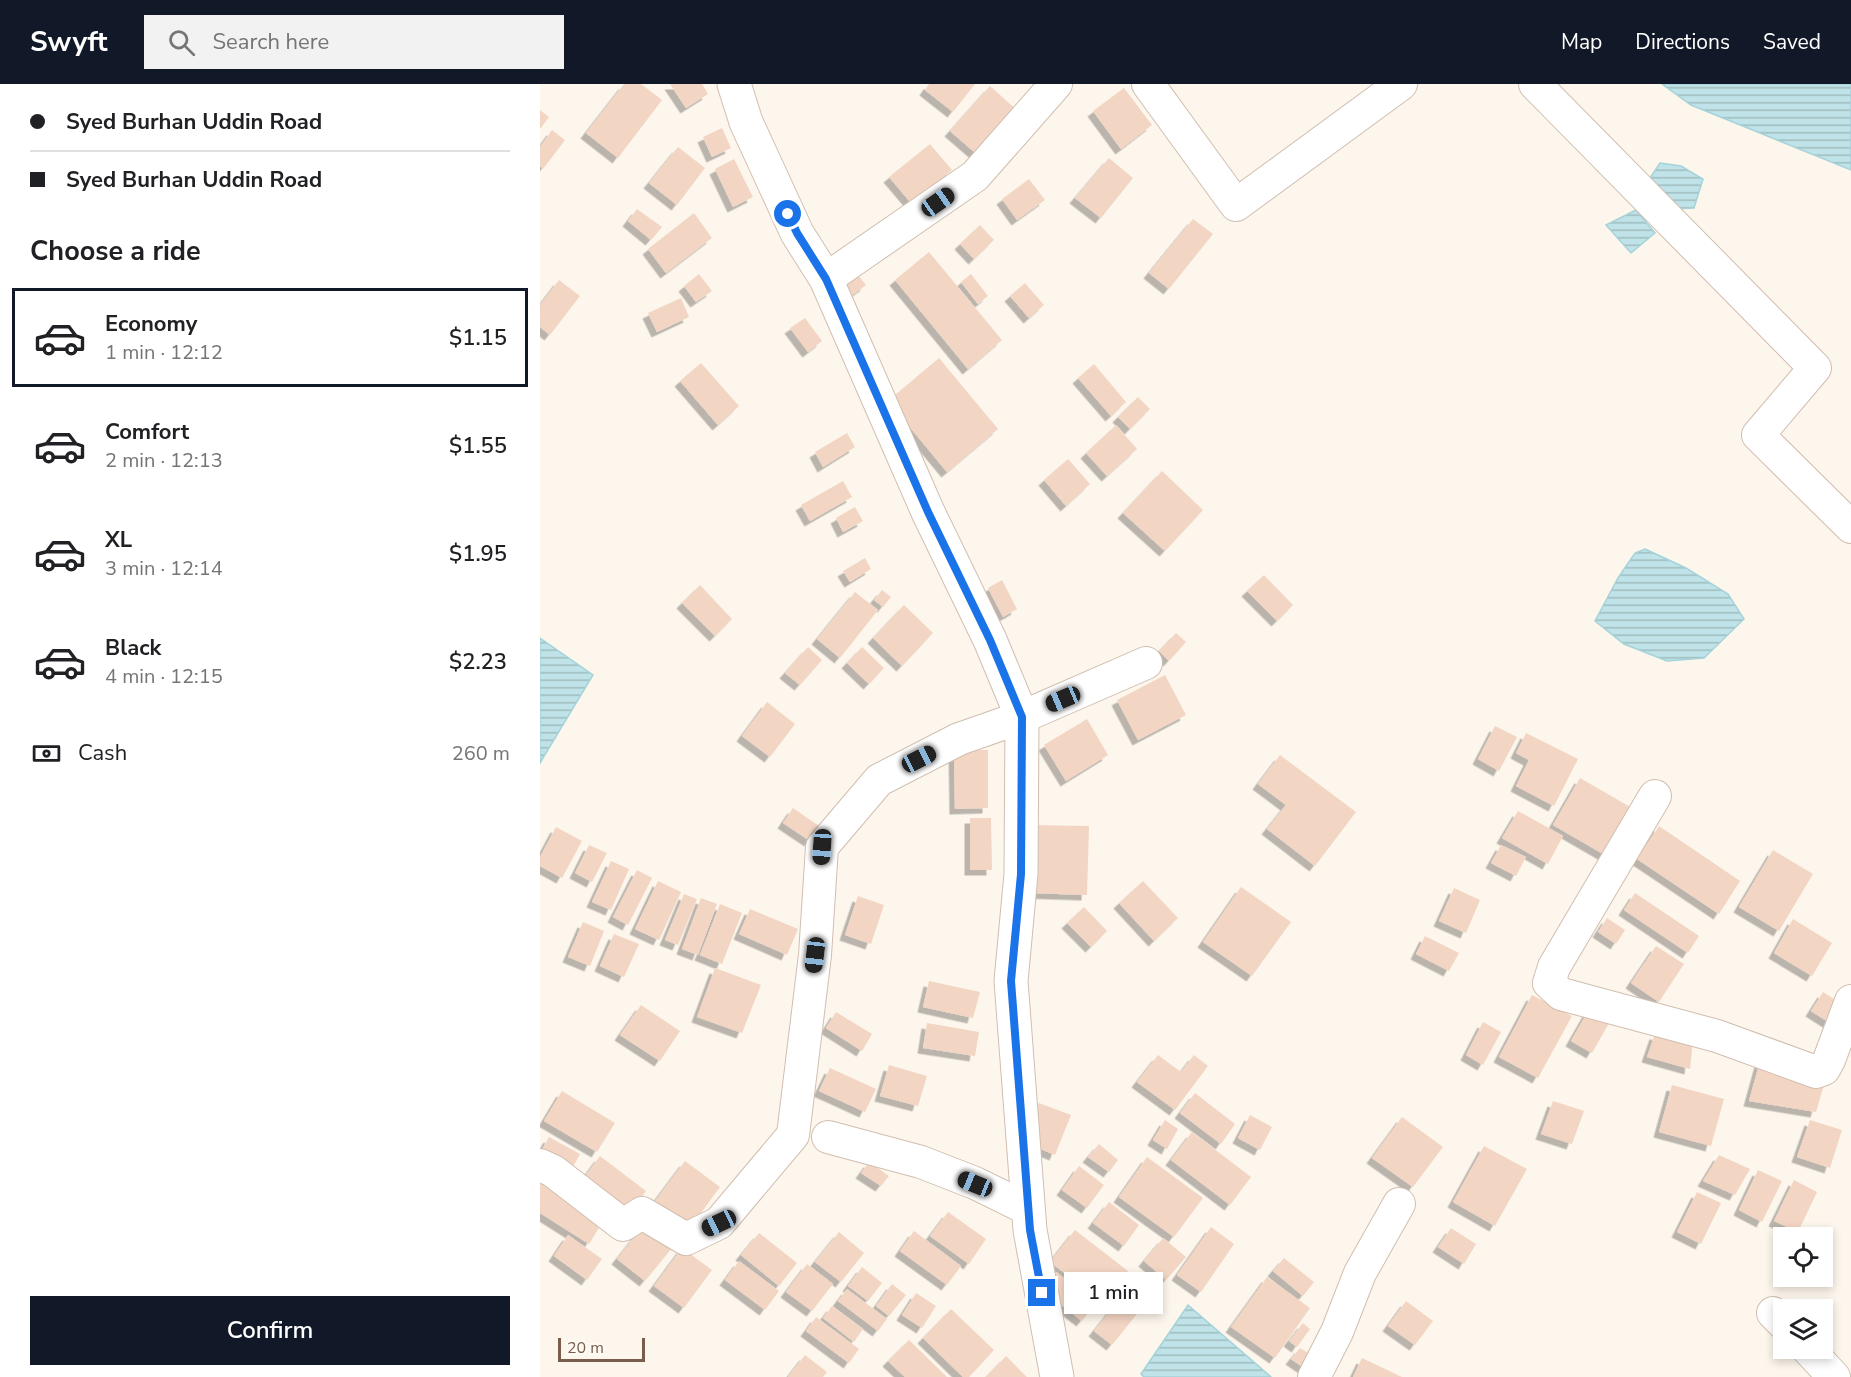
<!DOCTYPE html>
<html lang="en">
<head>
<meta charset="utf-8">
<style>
	:root { --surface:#fff; --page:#f2f2f2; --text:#202124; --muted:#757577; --line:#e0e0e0; --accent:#111827 }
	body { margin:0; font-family:"Nunito Sans",sans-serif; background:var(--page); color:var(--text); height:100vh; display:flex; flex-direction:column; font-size:22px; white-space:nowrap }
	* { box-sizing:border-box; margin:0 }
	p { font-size:20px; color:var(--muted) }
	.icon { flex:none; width:33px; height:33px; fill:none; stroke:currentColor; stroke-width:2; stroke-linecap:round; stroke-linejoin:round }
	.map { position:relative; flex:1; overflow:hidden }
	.details { display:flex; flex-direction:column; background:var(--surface); width:540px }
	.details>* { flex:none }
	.banner { display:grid; align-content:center; height:132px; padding:0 30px; background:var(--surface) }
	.fabs { position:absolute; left:1233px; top:1143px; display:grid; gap:12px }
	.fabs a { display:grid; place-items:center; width:60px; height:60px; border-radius:0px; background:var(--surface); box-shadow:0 3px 9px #0003; font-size:30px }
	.scale { position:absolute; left:18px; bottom:15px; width:87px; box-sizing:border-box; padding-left:6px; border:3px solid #7a5c4d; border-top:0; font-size:16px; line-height:21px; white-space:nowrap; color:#7a5c4d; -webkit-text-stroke:4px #fffaf3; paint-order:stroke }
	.end { position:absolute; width:27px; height:27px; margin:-14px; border:8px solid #1a73e8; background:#fff; box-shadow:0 0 0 3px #fff }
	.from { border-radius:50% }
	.bubble { position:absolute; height:42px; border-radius:0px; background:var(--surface); box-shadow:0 3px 9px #0003; font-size:20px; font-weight:600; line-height:42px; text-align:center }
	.car { position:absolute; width:18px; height:36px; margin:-18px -9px; border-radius:8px; box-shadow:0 0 4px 2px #0007; background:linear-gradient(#222 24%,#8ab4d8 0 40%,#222 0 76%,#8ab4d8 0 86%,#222 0) }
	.banner b { display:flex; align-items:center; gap:21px; height:57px; font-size:22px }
	.banner b+b { border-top:2px solid var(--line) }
	.banner i { width:15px; height:15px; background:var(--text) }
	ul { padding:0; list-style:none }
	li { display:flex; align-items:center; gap:18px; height:99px; margin:0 12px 9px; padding:0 18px; border:3px solid transparent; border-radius:0px }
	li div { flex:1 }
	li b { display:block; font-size:22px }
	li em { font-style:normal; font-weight:600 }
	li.active { border-color:var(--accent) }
	li>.icon { width:54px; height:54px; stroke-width:1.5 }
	h2 { padding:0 30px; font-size:27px; line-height:72px }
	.pay { display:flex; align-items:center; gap:15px; height:66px; padding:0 30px; font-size:22px }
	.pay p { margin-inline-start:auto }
	.cta { display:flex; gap:12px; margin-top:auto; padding:12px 30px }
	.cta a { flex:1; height:69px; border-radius:0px; background:var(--accent); color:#fff; font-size:24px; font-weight:600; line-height:69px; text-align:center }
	header { display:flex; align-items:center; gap:36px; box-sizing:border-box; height:84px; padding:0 30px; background:var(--accent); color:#fff }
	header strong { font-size:28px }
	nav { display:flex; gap:33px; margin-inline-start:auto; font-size:21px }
	.search { width:420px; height:54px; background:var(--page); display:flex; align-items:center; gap:15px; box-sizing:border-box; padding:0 21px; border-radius:0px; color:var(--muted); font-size:22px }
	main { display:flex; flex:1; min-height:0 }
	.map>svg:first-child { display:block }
	.water { fill:url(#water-rules); stroke:#a5d3da; stroke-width:1.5 }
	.building { fill:#f3d5c3; filter:url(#shadow) }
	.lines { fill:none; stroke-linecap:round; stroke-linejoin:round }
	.minor-casing { stroke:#d1beb0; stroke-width:34 }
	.tertiary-casing { stroke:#d1beb0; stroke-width:35 }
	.minor { stroke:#fff; stroke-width:32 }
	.tertiary { stroke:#fff; stroke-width:33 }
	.route { stroke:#1a73e8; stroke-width:8 }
</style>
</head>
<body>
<header>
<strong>Swyft</strong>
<div class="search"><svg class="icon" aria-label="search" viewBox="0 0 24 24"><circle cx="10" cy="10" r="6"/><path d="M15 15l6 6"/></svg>Search here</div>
<nav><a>Map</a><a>Directions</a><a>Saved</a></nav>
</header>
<main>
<section class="details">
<div class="banner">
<b><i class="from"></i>Syed Burhan Uddin Road</b>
<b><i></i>Syed Burhan Uddin Road</b>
</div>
<h2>Choose a ride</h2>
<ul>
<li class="active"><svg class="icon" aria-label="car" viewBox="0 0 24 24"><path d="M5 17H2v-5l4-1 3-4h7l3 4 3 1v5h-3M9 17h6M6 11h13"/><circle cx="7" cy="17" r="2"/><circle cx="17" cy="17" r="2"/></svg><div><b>Economy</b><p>1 min · 12:12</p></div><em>$1.15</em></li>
<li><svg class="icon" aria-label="car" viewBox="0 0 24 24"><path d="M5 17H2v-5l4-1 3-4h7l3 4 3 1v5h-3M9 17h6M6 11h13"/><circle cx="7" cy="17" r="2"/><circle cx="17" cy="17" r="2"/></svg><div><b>Comfort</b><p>2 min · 12:13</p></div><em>$1.55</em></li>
<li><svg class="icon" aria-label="car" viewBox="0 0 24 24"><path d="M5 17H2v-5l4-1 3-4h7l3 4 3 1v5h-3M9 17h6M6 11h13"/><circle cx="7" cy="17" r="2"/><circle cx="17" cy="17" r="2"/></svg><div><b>XL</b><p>3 min · 12:14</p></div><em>$1.95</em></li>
<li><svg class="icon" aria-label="car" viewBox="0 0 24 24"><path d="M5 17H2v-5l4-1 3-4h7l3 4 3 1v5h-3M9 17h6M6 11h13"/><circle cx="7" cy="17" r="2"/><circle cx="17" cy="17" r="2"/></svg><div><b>Black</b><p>4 min · 12:15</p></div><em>$2.23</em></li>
</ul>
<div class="pay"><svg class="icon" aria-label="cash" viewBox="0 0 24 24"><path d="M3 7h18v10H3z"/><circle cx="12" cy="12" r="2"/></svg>Cash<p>260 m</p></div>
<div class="cta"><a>Confirm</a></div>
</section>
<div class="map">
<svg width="1311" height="1293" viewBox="0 0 1311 1293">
	<defs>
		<pattern id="water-rules" width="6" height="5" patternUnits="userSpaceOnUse" patternTransform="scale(1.5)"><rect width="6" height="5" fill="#bfe3e8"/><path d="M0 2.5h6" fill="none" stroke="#a0bbbe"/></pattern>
		<filter id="shadow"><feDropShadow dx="-5.5" dy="5.5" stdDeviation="0" flood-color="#0004"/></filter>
	</defs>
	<rect width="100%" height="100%" fill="#fdf6ec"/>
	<!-- water -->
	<path class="water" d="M1122,0H1311V86L1151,21Z
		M1120,79L1141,82L1163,95L1154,124L1134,125L1108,97Z
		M1096,126L1115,149L1091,169L1066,141Z
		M1105,465L1146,484L1188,510L1204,535L1164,574L1127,577L1084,560L1055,537L1078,494L1095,469Z
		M0,554L53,591L0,679Z
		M648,1221L731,1293H604L601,1290Z"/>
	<!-- building -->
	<path class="building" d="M84,0H101L122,16L78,74L46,49Z
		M130,0H162L168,10L146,24Z
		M389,0H435L413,28L385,6Z
		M450,2L479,28L440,73L410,47Z
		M584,4L612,41L581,65L553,27Z
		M0,26L9,33L0,45Z
		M182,44L191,64L172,73L163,53Z
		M12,46L25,56L3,85L0,82V63Z
		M390,60L412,86L371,119L349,93Z
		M138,63L165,84L137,121L109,99Z
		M569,74L593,94L561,134L535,114Z
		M194,75L213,113L193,123L175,85Z
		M489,95L505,116L477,136L462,115Z
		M97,125L122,143L111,156L88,137Z
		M154,129L172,154L126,189L108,165Z
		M653,135L673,150L629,205L609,189Z
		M440,141L454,156L434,175L420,160Z
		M389,168L462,256L428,285L355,196Z
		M314,186L326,201L310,213L298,198Z
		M159,190L172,207L156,218L144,202Z
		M431,190L448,212L438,220L421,198Z
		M19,196L40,212L10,251L0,243V221Z
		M485,199L504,221L489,234L470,212Z
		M141,214L149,233L117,248L108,229Z
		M265,234L282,257L268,268L250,244Z
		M399,274L458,345L407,388L348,317Z
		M161,279L199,322L178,341L140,297Z
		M554,280L586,318L571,332L538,294Z
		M598,313L610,325L590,345L578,333Z
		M576,341L597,365L567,392L546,369Z
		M307,349L315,363L283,383L275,368Z
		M528,375L550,400L526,422L504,396Z
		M622,387L663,426L625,467L583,429Z
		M303,397L312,413L270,437L261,421Z
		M315,423L323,437L303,448L296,434Z
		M325,474L331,485L310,498L303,487Z
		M724,491L753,521L737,537L707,507Z
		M462,496L477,525L463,533L448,504Z
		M160,501L192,535L175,552L142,519Z
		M342,506L351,513L343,523L334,516Z
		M315,508L338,526L300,574L277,555Z
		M364,521L393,549L362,582L333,554Z
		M636,549L646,558L629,577L619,567Z
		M268,563L282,576L260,601L245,589Z
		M322,563L344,584L329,600L307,579Z
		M625,591L646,631L598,656L577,616Z
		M227,618L255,640L230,673L202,652Z
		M547,635L568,671L526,697L504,661Z
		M955,642L977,653L959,687L938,675Z
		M986,649L1038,675L1014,722L976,702L989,676L976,669Z
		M414,666H448V724L415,725Z
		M740,671L816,728L775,782L727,745L746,721L718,700Z
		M1040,694L1092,724L1065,771L1013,741Z
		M253,724L279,742L270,757L243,739Z
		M978,727L1023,752L1008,780L962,754Z
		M430,734H451L452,786H430Z
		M491,741L549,742L547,811L488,809Z
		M1119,742L1200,797L1179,830L1097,775Z
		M16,743L42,757L22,794L0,782V773Z
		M49,761L67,769L52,798L35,789Z
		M961,761L986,773L976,792L951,779Z
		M1233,766L1273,790L1239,847L1199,823Z
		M71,777L89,785L71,826L52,818Z
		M97,786L112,794L88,841L73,833Z
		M118,797L141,808L119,856L95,845Z
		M603,797L638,834L614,857L579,819Z
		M701,803L751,838L712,892L663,858Z
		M914,804L940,816L926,849L899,837Z
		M1095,809L1159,852L1148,869L1084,826Z
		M144,810L157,815L138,861L125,856Z
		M318,812L344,821L331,860L305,851Z
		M161,814L177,820L158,871L142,865Z
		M180,820L202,829L182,880L160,871Z
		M544,823L567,847L551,863L527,839Z
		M210,825L258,845L247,871L199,850Z
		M1067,834L1085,846L1076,860L1058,848Z
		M1253,835L1292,859L1272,892L1234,869Z
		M43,838L64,847L50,882L28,873Z
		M74,850L99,860L84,893L60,882Z
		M885,852L919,869L909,887L876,870Z
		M1116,862L1144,880L1119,918L1091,899Z
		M175,884L221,901L202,949L157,933Z
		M389,897L440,908L433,934L383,923Z
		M1283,908L1311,926L1301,946L1271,927Z
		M992,911L1032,932L998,994L959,973Z
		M101,921L140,947L120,977L80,951Z
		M1051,922L1072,934L1052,969L1031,957Z
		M296,928L332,950L322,967L286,944Z
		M943,938L961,948L943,981L926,971Z
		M387,939L439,948L435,972L383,964Z
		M1115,950L1153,956L1150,985L1107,973Z
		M1222,970L1286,994L1276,1028L1209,1017Z
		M618,971L641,988L654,971L668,982L635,1026L597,998Z
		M349,981L387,992L378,1022L340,1012Z
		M290,984L336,1005L325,1028L279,1007Z
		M1132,1001L1184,1015L1171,1062L1119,1048Z
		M22,1007L75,1039L57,1068L4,1037Z
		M655,1009L695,1040L681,1060L640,1029Z
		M1013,1017L1044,1027L1032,1060L1001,1050Z
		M499,1019L531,1031L515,1071L484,1058Z
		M710,1031L732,1043L720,1066L698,1054Z
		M862,1033L903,1063L873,1103L832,1074Z
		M625,1036L638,1045L627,1065L613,1056Z
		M1270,1036L1302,1046L1290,1084L1257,1073Z
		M652,1048L711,1093L690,1121L631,1076Z
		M9,1053L40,1070L30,1088L0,1069Z
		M559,1060L578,1076L569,1088L548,1073Z
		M944,1062L987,1085L955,1142L913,1118Z
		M1179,1071L1210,1085L1195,1111L1163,1097Z
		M60,1072L106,1107L87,1133L41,1098Z
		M607,1073L663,1114L634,1153L579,1113Z
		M145,1077L180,1103L147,1148L112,1121Z
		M329,1078L349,1092L341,1102L321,1089Z
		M539,1082L564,1101L547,1124L522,1106Z
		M1218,1086L1242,1097L1222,1138L1199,1126Z
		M0,1092L65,1134L49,1160L0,1129Z
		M1254,1096L1277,1108L1258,1148L1234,1137Z
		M1157,1108L1181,1119L1161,1160L1137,1148Z
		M569,1118L599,1141L584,1162L553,1139Z
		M408,1128L446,1155L429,1180L390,1152Z
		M103,1142L132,1164L105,1197L77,1175Z
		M671,1143L694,1160L661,1208L637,1191Z
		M911,1144L936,1160L924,1180L898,1163Z
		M535,1146L588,1187L564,1219L510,1178Z
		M374,1147L421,1182L407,1201L360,1167Z
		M299,1148L324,1169L301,1198L275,1178Z
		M219,1149L257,1179L239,1202L201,1171Z
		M28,1151L62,1175L47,1196L14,1172Z
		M623,1154L646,1173L626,1196L604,1177Z
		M142,1164L172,1186L144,1224L114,1202Z
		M744,1174L774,1198L763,1212L733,1187Z
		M199,1177L239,1207L225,1226L185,1196Z
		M267,1180L293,1200L272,1227L246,1208Z
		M322,1183L342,1199L328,1217L308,1202Z
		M516,1188L556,1219L542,1237L502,1206Z
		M727,1193L770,1224L735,1274L691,1243Z
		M352,1200L366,1211L349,1232L336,1222Z
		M591,1200L609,1215L572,1261L554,1247Z
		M307,1205L347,1235L338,1247L298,1217Z
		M376,1209L396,1222L382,1244L362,1231Z
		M866,1217L893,1237L875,1261L848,1242Z
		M292,1222L323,1245L314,1258L283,1234Z
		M411,1225L454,1266L429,1293H423L383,1254Z
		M276,1233L319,1265L309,1279L266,1247Z
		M763,1239L770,1245L757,1263L749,1257Z
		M369,1256L407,1293H365L348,1277Z
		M777,1258L767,1286L751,1275L760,1264L768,1269Z
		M265,1271L287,1288L283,1293H248Z
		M466,1272L487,1293H446Z
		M822,1274L862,1293H813Z"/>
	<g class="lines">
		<defs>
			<path id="minor" d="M608,0L696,121L861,0
				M995,0L1275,284L1218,351L1311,443
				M286,195L435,92L516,0
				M1115,712L1014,883L1009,899L1021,910L1177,952L1276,988L1284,985L1289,976L1311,917
				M288,1053L381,1078L435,1099L488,1125
				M0,1081L13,1087L83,1141L102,1129L146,1155L179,1139L253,1051L275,871L282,763L339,696L419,655L482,633L606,579
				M1233,1229L1244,1240
				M1267,1264L1294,1293
				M774,1293L797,1248L820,1189L859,1120"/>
			<path id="tertiary" d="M194,0L206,38L257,149L286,195L388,428L450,556L482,633L481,790L471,897L490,1146L517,1293"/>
		</defs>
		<!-- minor casing -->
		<use href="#minor" class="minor-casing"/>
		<!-- tertiary casing -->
		<use href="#tertiary" class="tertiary-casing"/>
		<!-- minor -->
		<use href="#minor" class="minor"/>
		<!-- tertiary -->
		<use href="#tertiary" class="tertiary"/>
	</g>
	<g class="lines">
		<!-- route -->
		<path class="route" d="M248,130L257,149L286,195L388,428L450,556L482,633L481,790L471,897L490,1146L502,1209"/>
	</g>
</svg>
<div class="fabs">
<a><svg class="icon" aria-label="locate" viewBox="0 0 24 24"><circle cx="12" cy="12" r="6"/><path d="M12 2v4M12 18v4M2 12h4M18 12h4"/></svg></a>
<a><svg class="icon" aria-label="layers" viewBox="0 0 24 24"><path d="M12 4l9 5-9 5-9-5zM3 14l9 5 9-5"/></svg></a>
</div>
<div class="scale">20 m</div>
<i class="end from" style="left:248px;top:130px"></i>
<i class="end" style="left:502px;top:1209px"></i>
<div class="bubble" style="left:524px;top:1188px;width:99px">1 min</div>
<i class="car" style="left:398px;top:118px;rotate:55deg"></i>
<i class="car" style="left:523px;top:615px;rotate:247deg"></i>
<i class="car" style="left:379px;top:675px;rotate:63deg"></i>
<i class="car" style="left:282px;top:763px;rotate:184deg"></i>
<i class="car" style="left:275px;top:871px;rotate:187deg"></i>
<i class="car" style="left:435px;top:1100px;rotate:292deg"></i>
<i class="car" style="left:179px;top:1139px;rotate:245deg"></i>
</div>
</main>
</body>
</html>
